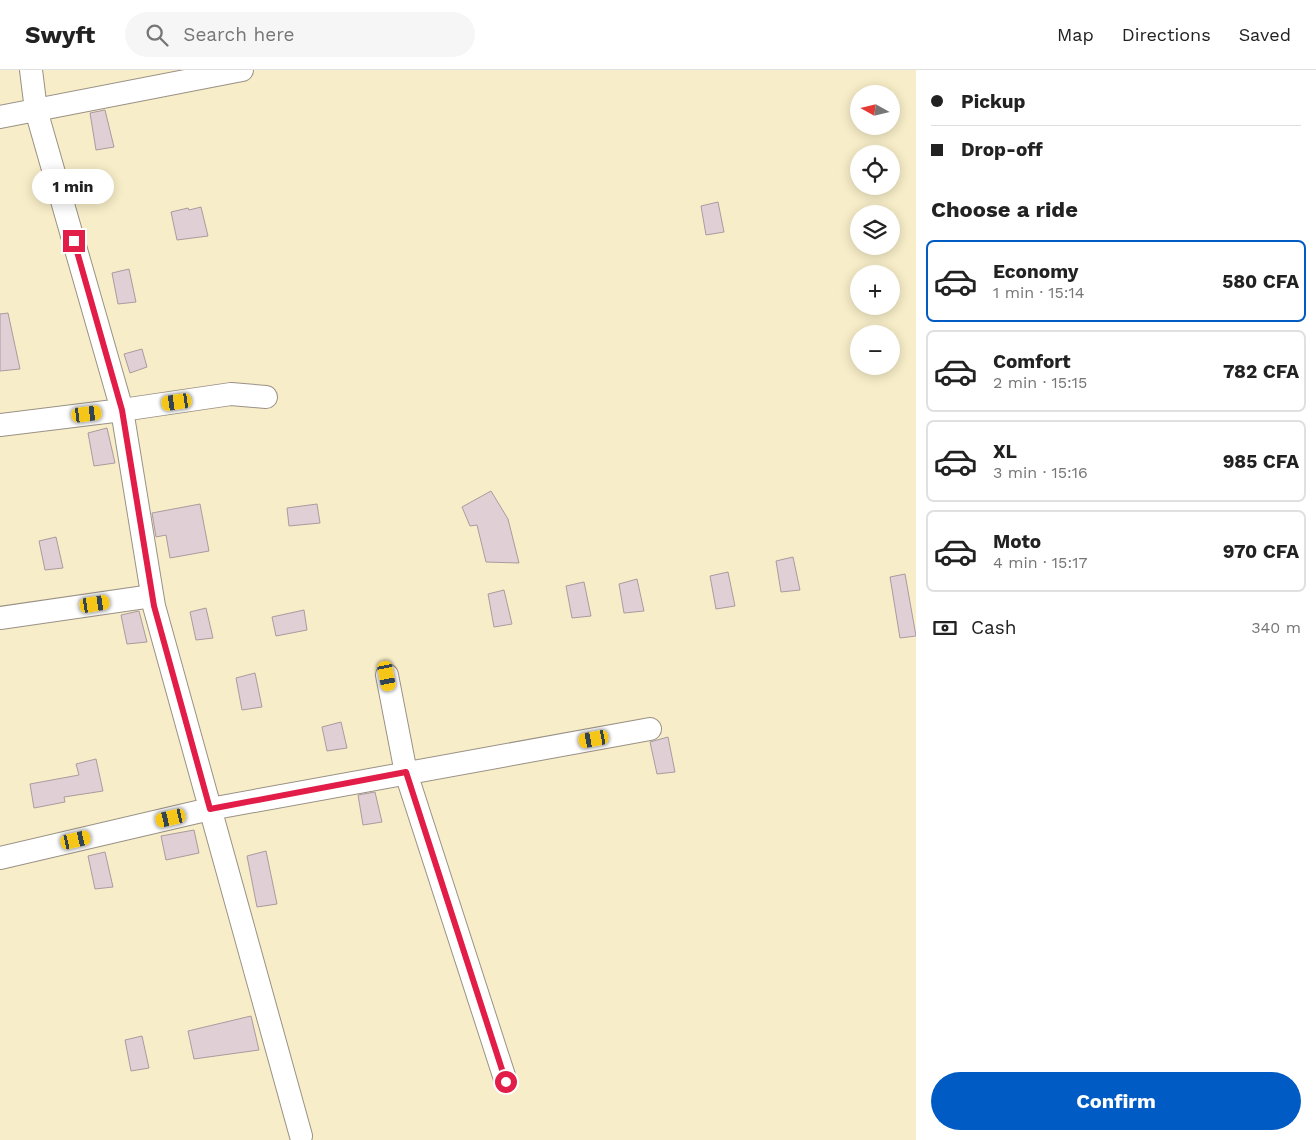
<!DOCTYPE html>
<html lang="en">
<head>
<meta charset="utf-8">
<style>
	:root { --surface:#fff; --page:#f6f6f6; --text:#222; --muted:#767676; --line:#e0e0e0; --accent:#005bc4 }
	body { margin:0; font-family:"Work Sans",sans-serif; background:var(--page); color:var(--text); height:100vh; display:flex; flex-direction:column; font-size:19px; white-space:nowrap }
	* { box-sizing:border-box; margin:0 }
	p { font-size:16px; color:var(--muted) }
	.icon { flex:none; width:28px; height:28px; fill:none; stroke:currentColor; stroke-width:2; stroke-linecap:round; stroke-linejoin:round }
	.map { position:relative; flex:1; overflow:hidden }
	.sheet { display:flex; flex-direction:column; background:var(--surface); width:400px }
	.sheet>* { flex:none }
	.top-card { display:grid; align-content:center; height:110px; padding:0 15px; background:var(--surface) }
	.needle { width:32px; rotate:278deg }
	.buttons { position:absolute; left:850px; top:15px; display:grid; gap:10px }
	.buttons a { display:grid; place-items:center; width:50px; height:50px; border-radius:50%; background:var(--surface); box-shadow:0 2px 12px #0003; font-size:25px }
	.end { position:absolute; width:22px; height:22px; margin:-11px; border:6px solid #e11d48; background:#fff; box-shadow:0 0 0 2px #fff }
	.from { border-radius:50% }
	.bubble { position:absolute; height:35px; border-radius:18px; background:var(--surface); box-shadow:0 2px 12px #0003; font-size:16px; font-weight:700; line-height:35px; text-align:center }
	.car { position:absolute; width:15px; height:30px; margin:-15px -8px; border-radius:6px; box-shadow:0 0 4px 1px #0007; background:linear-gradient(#f5c518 24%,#345 0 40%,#f5c518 0 76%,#345 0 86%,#f5c518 0) }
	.top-card b { display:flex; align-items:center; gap:18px; height:48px; font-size:19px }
	.top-card b+b { border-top:1px solid var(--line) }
	.top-card i { width:12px; height:12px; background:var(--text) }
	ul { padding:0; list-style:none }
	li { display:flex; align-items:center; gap:15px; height:82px; margin:0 10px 8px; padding:0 5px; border:2px solid var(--line); border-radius:8px }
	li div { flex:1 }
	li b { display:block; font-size:19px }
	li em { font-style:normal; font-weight:700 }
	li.on { border-color:var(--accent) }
	li>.icon { width:45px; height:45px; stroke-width:1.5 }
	h2 { padding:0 15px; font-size:22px; line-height:60px }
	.pay { display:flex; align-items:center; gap:12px; height:55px; padding:0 15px; font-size:19px }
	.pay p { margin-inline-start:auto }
	.button { display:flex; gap:10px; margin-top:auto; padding:10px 15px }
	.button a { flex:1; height:58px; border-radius:30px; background:var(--accent); color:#fff; font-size:20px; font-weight:700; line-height:58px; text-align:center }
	header { display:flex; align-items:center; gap:30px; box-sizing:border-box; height:70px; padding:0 25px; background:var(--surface); border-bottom:1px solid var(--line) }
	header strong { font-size:24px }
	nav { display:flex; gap:28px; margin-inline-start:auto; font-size:18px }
	.search { width:350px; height:45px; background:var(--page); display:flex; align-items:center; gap:12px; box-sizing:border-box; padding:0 18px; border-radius:28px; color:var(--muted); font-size:19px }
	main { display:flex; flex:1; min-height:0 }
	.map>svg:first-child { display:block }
	.sand { fill:#f7edc8; fill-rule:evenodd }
	.building { fill:#e0cfd4; stroke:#aa9b9f }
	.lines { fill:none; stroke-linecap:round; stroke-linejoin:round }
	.minor-casing { stroke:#9a9186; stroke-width:24 }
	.minor { stroke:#fff; stroke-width:22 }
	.route { stroke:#e11d48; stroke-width:6 }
</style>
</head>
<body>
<header>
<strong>Swyft</strong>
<div class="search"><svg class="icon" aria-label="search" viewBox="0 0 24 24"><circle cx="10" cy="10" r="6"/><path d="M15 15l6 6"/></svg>Search here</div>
<nav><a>Map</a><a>Directions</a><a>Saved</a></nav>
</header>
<main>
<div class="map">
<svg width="916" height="1070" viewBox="0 0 916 1070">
	<rect width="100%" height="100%" fill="#fff5e9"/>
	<!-- sand -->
	<path class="sand" d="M0,0H916V1070H0ZM859,24H891V56H859ZM859,84H891V116H859ZM859,144H891V176H859ZM859,204H891V236H859ZM859,264H891V296H859Z"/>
	<!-- building -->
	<path class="building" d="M105,40L114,77L96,80L90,43Z
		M718,132L724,162L706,165L701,136Z
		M201,137L208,166L177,170L171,142L188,138L189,140Z
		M129,199L136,232L118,234L112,203Z
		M8,243L20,299L0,301V244Z
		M142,279L147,297L130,303L124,284Z
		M107,358L115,393L94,396L88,363Z
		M491,421L508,449L519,493L486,492L477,455L470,456L462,437Z
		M200,434L209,481L170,488L166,465L156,467L152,443Z
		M317,434L320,453L289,456L287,438Z
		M56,467L63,498L45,500L39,471Z
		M793,487L800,520L781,522L776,491Z
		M728,502L735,536L716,539L710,506Z
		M905,504L916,566L900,568L890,507Z
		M637,509L644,541L624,543L619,514Z
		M584,512L591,546L572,548L566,516Z
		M504,520L512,554L494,557L488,524Z
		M206,538L213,568L196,570L190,542Z
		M304,540L307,560L276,566L272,547Z
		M139,541L147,572L127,574L121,545Z
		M255,603L262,637L242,640L236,608Z
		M341,652L347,678L327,681L322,657Z
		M668,667L675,702L657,704L650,672Z
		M96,689L103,721L64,727L65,732L34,738L30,714L79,705L76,694Z
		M375,722L382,752L363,755L358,725Z
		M194,760L199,783L166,790L161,766Z
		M266,781L277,834L257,837L247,786Z
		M105,782L113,817L95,819L88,786Z
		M251,946L259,980L194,989L188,961Z
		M142,966L149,998L131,1001L125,970Z"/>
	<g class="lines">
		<defs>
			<path id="minor" d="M0,47L242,0
				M266,327L231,324L122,340L154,536L301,1066
				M0,355L122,340L36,40L31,0
				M0,548L152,526
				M387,605L406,703L506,1012
				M0,788L210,739L650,659"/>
		</defs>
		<!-- minor casing -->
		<use href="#minor" class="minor-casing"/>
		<!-- minor -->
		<use href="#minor" class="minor"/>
	</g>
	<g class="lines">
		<!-- route -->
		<path class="route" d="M74,171L122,340L154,536L210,739L406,702L506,1012"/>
	</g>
</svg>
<div class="buttons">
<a><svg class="needle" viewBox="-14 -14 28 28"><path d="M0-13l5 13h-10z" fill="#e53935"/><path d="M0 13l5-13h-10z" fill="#767676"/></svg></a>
<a><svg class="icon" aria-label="locate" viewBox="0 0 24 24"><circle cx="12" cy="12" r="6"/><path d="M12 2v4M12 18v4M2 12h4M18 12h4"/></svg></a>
<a><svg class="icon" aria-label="layers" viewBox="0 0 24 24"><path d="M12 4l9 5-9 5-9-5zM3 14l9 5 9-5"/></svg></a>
<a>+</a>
<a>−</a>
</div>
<i class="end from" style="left:506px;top:1012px"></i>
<i class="end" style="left:74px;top:171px"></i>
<div class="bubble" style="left:32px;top:99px;width:82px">1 min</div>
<i class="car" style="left:177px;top:332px;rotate:262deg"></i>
<i class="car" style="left:87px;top:344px;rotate:83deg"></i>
<i class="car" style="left:95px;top:534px;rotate:81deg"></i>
<i class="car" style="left:387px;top:606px;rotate:169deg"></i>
<i class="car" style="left:594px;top:669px;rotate:260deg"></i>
<i class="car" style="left:171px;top:748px;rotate:257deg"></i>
<i class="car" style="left:76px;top:770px;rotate:77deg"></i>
</div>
<section class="sheet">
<div class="top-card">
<b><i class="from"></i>Pickup</b>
<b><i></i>Drop-off</b>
</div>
<h2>Choose a ride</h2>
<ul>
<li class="on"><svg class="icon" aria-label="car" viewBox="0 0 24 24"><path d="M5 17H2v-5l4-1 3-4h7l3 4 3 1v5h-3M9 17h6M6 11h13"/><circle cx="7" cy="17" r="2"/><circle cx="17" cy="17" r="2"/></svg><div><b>Economy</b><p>1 min · 15:14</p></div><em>580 CFA</em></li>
<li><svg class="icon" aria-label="car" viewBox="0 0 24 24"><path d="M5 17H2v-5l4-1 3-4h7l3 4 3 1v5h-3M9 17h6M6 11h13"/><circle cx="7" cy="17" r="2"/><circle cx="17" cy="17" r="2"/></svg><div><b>Comfort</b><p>2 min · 15:15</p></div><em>782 CFA</em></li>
<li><svg class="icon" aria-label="car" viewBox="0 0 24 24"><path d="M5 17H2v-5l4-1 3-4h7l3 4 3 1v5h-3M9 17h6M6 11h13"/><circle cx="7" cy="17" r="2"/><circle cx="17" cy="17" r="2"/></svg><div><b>XL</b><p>3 min · 15:16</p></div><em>985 CFA</em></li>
<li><svg class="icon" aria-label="car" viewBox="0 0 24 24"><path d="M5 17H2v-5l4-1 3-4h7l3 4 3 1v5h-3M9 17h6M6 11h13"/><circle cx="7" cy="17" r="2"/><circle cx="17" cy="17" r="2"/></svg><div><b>Moto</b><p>4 min · 15:17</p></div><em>970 CFA</em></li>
</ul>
<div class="pay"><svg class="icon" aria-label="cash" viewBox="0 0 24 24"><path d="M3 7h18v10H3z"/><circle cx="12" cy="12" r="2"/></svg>Cash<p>340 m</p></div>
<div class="button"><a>Confirm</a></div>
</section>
</main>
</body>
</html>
